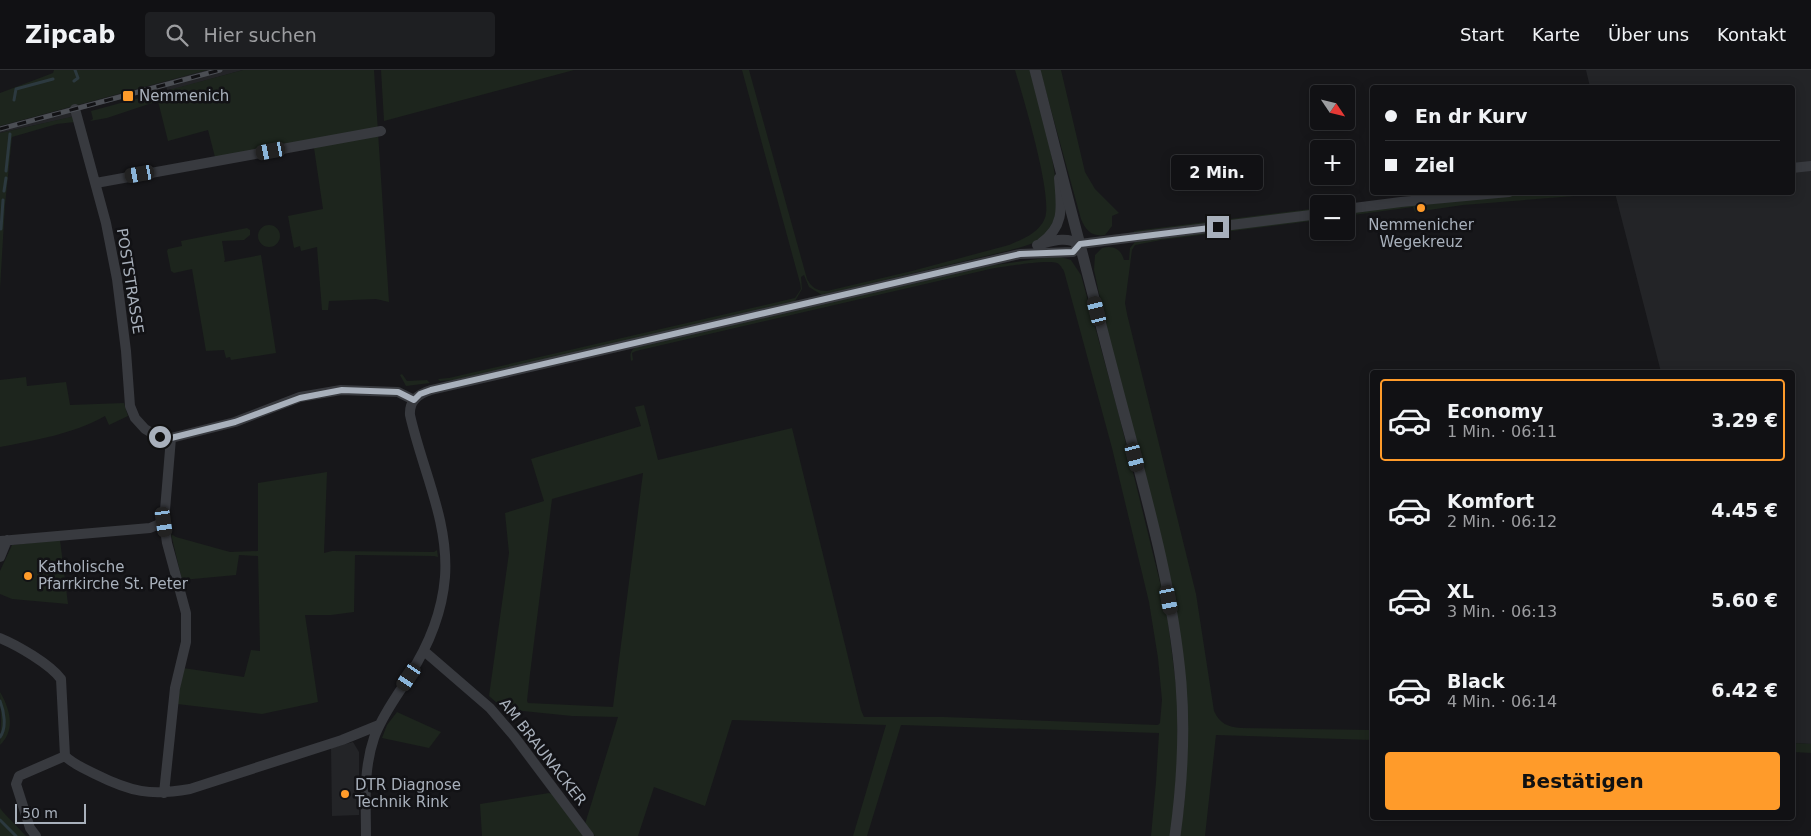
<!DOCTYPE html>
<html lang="de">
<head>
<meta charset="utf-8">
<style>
	:root { --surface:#111114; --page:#1e1f22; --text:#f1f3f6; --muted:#9c9da0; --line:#303134; --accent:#ff9b2a }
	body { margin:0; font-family:"DejaVu Sans",sans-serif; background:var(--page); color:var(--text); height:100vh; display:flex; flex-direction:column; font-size:19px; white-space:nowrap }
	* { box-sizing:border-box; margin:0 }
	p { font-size:16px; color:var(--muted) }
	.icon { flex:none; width:28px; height:28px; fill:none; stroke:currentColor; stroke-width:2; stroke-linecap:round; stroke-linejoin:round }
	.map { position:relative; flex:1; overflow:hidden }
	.panel { position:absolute; left:1370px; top:300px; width:425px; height:450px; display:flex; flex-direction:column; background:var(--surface); border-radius:5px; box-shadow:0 2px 12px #0003,0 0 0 1px var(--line) }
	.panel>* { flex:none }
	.hud { position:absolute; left:1370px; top:15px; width:425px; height:110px; border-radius:5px; box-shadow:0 2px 12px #0003,0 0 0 1px var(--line); display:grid; align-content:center; height:110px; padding:0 15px; background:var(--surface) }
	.needle { width:32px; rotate:125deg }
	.fabs { position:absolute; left:1310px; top:15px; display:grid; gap:10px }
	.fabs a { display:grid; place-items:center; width:45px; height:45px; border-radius:5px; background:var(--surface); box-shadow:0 2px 12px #0003,0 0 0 1px var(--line); font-size:25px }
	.scale { position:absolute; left:15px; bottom:12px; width:71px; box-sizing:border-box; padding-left:5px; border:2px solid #a8b0bb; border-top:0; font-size:14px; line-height:18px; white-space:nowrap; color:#a8b0bb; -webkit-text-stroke:4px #121215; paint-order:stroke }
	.end { position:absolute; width:22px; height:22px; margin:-11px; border:6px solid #a8b0bb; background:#111; box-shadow:0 0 0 2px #111 }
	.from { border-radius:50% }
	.bubble { position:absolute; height:35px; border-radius:5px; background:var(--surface); box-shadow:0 2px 12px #0003,0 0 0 1px var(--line); font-size:16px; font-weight:800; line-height:35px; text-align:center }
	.car { position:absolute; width:15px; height:30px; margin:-15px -8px; border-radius:6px; box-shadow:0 0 4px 1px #0007; background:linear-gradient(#222 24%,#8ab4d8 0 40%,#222 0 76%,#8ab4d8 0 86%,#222 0) }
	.hud b { display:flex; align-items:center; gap:18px; height:48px; font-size:19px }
	.hud b+b { border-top:1px solid var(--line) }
	.hud i { width:12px; height:12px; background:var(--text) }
	ul { padding:9px 0 0; list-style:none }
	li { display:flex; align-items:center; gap:15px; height:82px; margin:0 10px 8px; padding:0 5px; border:2px solid transparent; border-radius:5px }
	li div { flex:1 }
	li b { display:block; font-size:19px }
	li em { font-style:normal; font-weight:800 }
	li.current { border-color:var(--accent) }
	li>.icon { width:45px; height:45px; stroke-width:1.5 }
	.cta { display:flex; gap:10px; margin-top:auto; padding:10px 15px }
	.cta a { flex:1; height:58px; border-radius:5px; background:var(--accent); color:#111; font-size:20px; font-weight:800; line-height:58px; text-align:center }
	header { display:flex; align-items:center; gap:30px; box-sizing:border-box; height:70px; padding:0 25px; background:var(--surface); border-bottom:1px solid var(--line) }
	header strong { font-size:24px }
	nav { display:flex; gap:28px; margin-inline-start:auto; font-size:18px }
	.search { width:350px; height:45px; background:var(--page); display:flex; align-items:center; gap:12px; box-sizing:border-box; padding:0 18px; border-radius:5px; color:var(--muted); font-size:19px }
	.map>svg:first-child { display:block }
	.built { fill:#232427 }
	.green { fill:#1d251d; fill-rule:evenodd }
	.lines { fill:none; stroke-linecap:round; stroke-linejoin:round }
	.stream { stroke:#2c393f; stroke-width:3 }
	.minor { stroke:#383a3f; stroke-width:10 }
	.tertiary { stroke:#383a3f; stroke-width:11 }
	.rail-casing { stroke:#4b4e54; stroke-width:5 }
	.rail { stroke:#121215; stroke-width:3; stroke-dasharray:9; stroke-linecap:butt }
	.route { stroke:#a8b0bb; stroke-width:6 }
	.poi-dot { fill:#ff9b2a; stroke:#121215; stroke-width:2 }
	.labels { text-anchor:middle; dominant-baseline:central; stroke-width:5; stroke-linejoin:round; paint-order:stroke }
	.poi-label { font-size:15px; fill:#a8b0bb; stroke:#121215; text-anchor:start }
	.street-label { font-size:15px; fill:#a8b0bb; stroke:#121215 }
</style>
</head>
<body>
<header>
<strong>Zipcab</strong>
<div class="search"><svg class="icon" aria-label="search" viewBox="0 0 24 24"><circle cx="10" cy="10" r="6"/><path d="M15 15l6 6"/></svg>Hier suchen</div>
<nav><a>Start</a><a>Karte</a><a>Über uns</a><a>Kontakt</a></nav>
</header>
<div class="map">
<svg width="1811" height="766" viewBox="0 0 1811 766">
	<rect width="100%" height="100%" fill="#17171a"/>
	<!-- built -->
	<path class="built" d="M207,0H243L168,21L166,17L80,40L81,44L68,48L0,63V56Z
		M1586,0H1811V674L1793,673L1792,302H1661L1615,123L1792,122V18L1590,17Z
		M353,672L359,682V745L332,746L331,678Z"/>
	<!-- green -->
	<path class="green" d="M54,0H207L0,56V23L53,3Z
		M243,0H374L389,232L376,229L329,231L328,240H322L317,177L301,181L300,176L294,178L288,146L323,139L314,78L215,87L208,60L168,71L158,31L107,48L90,51L93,49L91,41Z
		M381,0H574L384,51Z
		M742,0H749L807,209C812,218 817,221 827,221L912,201L1009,175C1023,169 1039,163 1045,148C1053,126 1023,27 1015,0H1030C1038,35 1070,128 1051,159C1043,173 1021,177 1007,181L822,225L809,217L804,205L801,207L802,219L795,231L455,310L440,311L438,309L449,308L795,228L801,219L800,213Z
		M1040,0H1061L1085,102L1095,119L1119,143L1112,146V156L1105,165C1092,167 1086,161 1081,149Z
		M75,46V52L57,54L12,67L5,135L0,219V63Z
		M1465,123H1612L1463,135L1415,142L1413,137L1346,146V135Z
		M1319,138V150L1161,170L1135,175L1132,180L1125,233L1127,244L1196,524L1214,641C1220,654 1228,657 1241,658L1372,660V670L1216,665L1205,766H1180L1185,725L1187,637L1094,200L1095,185L1102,178C1113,175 1121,179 1124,190H1129L1130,178L1135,172L1134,161Z
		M258 166a11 11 0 1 1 22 0a11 11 0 1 1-22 0Z
		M247,158L250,160V165L244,170L222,171L225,190L224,192L261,185L276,283L231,290L230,287L226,288L224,280L206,281L192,199L174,203L171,201L167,181L168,179L182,176L181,171Z
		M1058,186L1071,190L1081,205L1119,345L1166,537L1177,622L1178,686L1171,766H1151L1156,712L1159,663L901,655L867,766H853L886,655L732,650L705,736L654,717L638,766H595L585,754L618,647L572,646L504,639L489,626L509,483L505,443L544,431L531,389L641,356L635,337L644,335L658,390L792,358L861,640L864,647H944L1158,655L1160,653L1162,630L1158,588L1149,532L1112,378L1064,201C1062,198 1060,194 1057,193C1047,189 1002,197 990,199L636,281L632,283L633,290L631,291C630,284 630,281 636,277L987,196ZM643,403L613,637L528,633L527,631L530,604L552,429Z
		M402,304L407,311L427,310L430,313L406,316L400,305Z
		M26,307L27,316L66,312L70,335L124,333L128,346L109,355L105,346C73,364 36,370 0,377V310Z
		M327,402L324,483L332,481L434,482L437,480L438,487L434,486L355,485L354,542L331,545H305L318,632L262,644L177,634L183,598L244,607L251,580L260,581L258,486L239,485L236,505L182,510L171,464L176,467L230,482L258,481V413Z
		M60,470L68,534L12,529L0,524V501L12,475Z
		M0,622C10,639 16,660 0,675L1,651Z
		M397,642L441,662L429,678L382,668L387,655Z
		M1793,673L1811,674V683L1793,682Z
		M549,723L555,725L587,766H482L480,734Z
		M0,738L3,742L26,766H0Z"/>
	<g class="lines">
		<!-- stream -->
		<path class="stream" d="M74,11L78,8L75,0
			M14,30L16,19L53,9
			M6,101L10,64
			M4,121L6,108
			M1,159L3,130
			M0,631C4,641 7,658 0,667
			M0,750L16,766"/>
		<!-- minor -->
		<path class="minor" d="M75,39L106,153L117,209L126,281L130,336L135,348L145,359L157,366L171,368L235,352L300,327L341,320L398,322L414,330
			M1792,98L1811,96
			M96,113L381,61
			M1346,139L1401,132L1509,122
			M1041,173C1066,155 1061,135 1059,108
			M1037,175C1053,171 1065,166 1080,174L1319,144
			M164,452L167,473L186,543V572L175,618L164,723
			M0,471L150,458L164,452L171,368
			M0,487L7,470
			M0,568C17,575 50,594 61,609L65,686
			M424,581L490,638L514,666L589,766
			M65,686C73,694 85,699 95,704C131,722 150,726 190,719L342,670L379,655
			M36,766L30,758L16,714L19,706L65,686
			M366,766C366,733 363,700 374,668C382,645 397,627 409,606C429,575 442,544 445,507C449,451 422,399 410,345C409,331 418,324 431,320L1020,184L1073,182L1080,174"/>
		<!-- tertiary -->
		<path class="tertiary" d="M1035,0C1061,102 1087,203 1114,305C1140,406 1172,508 1181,613C1185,664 1182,715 1175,766"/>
		<defs>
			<path id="rail" d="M0,59L220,0"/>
		</defs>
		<!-- rail casing -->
		<use href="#rail" class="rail-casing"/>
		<!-- rail -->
		<use href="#rail" class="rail"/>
	</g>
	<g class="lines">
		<!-- route -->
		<path class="route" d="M160,367L171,368L235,352L300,328L342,320L398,322L414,330L420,324L431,320L1020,184L1073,182L1080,174L1218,157"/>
	</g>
	<!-- markers -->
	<g class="poi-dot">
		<rect x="122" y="20" width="12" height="12" rx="2.5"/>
		<circle cx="1421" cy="138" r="5"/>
		<circle cx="28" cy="506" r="5"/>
		<circle cx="345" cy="724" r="5"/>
	</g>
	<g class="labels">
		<!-- poi labels -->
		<g class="poi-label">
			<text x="139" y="26">Nemmenich</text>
			<text x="1421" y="155" text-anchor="middle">Nemmenicher<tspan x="1421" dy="17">Wegekreuz</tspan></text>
			<text x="38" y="497">Katholische<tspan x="38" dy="17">Pfarrkirche St. Peter</tspan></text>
			<text x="355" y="715">DTR Diagnose<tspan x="355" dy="17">Technik Rink</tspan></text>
		</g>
		<!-- street labels -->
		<g class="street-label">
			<text transform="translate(130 211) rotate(81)">POSTSTRASSE</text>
			<text transform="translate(543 682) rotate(52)">AM BRAUNACKER</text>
		</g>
	</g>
</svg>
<div class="fabs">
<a><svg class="needle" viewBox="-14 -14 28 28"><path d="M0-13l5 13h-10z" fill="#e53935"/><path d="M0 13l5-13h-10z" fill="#9c9da0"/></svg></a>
<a>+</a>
<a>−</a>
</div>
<div class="scale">50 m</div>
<i class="end from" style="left:160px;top:367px"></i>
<i class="end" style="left:1218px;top:157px"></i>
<div class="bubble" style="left:1171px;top:85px;width:92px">2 Min.</div>
<i class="car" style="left:271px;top:81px;rotate:259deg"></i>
<i class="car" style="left:140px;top:104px;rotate:260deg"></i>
<i class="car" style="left:1097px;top:241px;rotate:346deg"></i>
<i class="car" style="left:1135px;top:387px;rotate:165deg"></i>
<i class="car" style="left:164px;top:452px;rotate:172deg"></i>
<i class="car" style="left:1169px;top:530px;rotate:169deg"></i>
<i class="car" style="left:409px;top:607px;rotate:214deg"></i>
<div class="hud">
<b><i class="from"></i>En dr Kurv</b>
<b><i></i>Ziel</b>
</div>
<section class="panel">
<ul>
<li class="current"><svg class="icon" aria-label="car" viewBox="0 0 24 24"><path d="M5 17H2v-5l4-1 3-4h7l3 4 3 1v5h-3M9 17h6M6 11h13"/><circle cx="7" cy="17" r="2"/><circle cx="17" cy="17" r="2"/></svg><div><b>Economy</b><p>1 Min. · 06:11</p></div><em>3.29 €</em></li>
<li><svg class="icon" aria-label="car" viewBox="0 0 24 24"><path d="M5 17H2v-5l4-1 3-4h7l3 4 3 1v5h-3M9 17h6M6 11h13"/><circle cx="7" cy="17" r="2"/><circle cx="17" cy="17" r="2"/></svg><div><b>Komfort</b><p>2 Min. · 06:12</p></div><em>4.45 €</em></li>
<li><svg class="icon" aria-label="car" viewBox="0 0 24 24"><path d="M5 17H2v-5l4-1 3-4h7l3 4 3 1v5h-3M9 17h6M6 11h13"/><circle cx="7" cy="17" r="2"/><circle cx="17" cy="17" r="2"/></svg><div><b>XL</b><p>3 Min. · 06:13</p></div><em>5.60 €</em></li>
<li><svg class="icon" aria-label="car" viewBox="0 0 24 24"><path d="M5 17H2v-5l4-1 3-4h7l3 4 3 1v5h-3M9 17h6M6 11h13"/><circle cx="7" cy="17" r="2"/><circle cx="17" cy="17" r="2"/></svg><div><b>Black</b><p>4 Min. · 06:14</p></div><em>6.42 €</em></li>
</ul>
<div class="cta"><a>Bestätigen</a></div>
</section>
</div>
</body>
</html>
